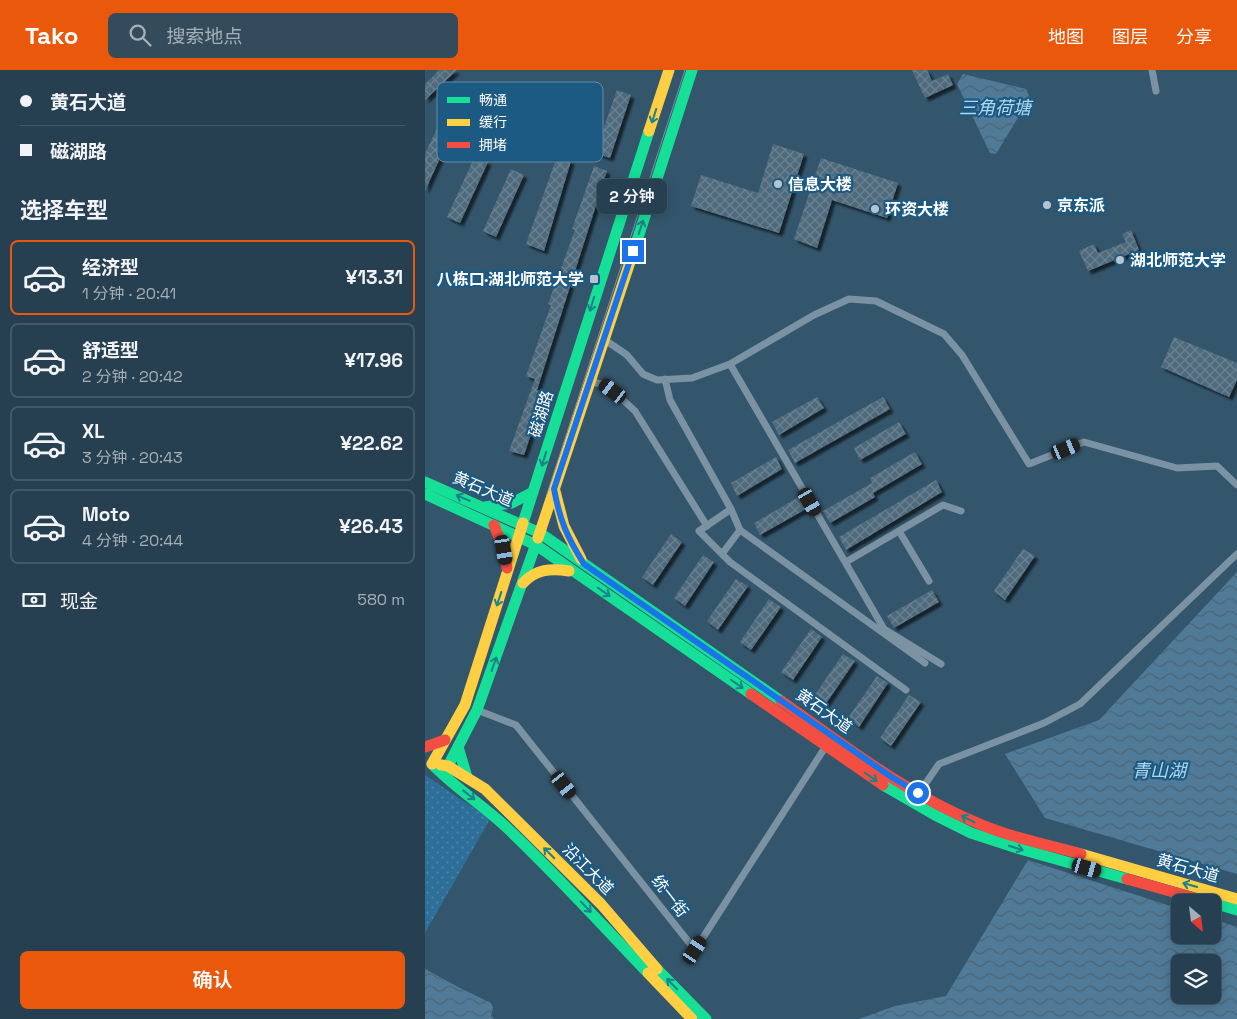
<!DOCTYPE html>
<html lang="zh">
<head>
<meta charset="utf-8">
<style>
	:root { --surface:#274051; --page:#334b5b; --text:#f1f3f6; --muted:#a4afb7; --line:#435968; --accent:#ea580c }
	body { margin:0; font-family:"Space Grotesk","Noto Sans SC",sans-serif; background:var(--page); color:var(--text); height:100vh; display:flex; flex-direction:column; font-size:19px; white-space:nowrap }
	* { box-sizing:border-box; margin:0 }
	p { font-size:16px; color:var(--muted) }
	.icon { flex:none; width:28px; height:28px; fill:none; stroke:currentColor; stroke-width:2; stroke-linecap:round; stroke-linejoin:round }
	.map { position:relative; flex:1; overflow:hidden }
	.sheet { display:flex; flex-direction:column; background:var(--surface); width:425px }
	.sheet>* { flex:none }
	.banner { display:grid; align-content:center; height:110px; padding:0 20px; background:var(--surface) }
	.needle { width:32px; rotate:152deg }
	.tools { position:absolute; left:746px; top:824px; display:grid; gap:10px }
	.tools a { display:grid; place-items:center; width:50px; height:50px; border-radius:8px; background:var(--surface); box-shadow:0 2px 12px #0003,0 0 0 1px var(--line); font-size:25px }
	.end { position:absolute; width:22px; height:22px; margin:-11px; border:6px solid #1a73e8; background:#fff; box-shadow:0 0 0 2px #fff }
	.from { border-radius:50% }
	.bubble { position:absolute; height:35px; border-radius:8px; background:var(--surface); box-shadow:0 2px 12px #0003,0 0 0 1px var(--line); font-size:16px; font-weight:600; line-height:35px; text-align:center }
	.car { position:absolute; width:15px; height:30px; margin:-15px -8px; border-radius:6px; box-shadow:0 0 4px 1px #0007; background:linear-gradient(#222 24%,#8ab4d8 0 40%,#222 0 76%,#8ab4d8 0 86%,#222 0) }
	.banner b { display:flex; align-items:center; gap:18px; height:48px; font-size:19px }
	.banner b+b { border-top:1px solid var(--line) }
	.banner i { width:12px; height:12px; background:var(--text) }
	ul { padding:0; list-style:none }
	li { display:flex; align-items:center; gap:15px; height:75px; margin:0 10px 8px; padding:0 10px; border:2px solid var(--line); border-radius:8px }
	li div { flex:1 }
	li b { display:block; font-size:19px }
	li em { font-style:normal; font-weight:600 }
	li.selected { border-color:var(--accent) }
	li>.icon { width:45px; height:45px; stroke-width:1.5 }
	h2 { padding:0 20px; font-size:22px; line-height:60px }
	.pay { display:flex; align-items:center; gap:12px; height:55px; padding:0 20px; font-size:19px }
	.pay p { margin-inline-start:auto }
	.button { display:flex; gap:10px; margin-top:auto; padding:10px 20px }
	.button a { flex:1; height:58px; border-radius:8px; background:var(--accent); color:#fff; font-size:20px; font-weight:600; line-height:58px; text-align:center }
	header { display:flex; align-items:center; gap:30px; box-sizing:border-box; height:70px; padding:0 25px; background:var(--accent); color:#fff }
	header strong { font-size:24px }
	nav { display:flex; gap:28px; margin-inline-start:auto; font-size:18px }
	.search { width:350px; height:45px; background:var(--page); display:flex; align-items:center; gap:12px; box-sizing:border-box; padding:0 18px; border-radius:8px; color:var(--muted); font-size:19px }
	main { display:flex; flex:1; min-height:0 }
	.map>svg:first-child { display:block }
	.park { fill:url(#park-dots) }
	.water { fill:url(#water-waves); fill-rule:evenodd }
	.building { fill:url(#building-cross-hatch); filter:url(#shadow) }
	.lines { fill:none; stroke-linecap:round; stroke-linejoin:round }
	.street { stroke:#7a92a2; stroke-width:7 }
	.fast { stroke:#16e098; stroke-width:11 }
	.slow { stroke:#ffcf43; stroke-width:11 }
	.jam { stroke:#f24e42; stroke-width:11 }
	.tram { stroke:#7b92a2; stroke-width:1 }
	.oneway { stroke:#1b8289 }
	.route { stroke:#1a73e8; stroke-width:6 }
	.poi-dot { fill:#b8c4cc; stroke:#1d5a83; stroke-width:2 }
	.labels { text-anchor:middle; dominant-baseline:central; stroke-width:4.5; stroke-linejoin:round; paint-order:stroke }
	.poi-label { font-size:16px; font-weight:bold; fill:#fff; stroke:#1d5a83; text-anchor:start }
	.street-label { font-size:16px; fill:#fff; stroke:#1d5a83 }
	.water-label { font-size:18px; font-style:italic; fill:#aed8f1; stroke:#1d5a83 }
	.key { fill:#1d5a83; stroke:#618ca8; stroke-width:1 }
	.key-label { font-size:14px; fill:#fff }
</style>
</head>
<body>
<header>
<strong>Tako</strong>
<div class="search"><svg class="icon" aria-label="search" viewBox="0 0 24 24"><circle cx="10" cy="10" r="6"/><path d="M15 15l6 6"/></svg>搜索地点</div>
<nav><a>地图</a><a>图层</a><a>分享</a></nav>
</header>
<main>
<section class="sheet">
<div class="banner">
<b><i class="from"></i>黄石大道</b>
<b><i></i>磁湖路</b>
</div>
<h2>选择车型</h2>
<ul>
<li class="selected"><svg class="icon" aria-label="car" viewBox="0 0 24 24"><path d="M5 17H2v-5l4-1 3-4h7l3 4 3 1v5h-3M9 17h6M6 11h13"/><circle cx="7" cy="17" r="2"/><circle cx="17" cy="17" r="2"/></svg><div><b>经济型</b><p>1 分钟 · 20:41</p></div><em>¥13.31</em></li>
<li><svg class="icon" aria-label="car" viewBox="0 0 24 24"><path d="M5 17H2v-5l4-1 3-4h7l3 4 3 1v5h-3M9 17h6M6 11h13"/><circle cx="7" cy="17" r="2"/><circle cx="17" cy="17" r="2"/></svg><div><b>舒适型</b><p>2 分钟 · 20:42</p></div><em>¥17.96</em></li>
<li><svg class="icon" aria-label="car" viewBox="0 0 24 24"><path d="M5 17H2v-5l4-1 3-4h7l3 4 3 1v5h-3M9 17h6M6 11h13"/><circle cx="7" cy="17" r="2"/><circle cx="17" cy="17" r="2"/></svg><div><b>XL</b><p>3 分钟 · 20:43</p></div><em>¥22.62</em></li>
<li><svg class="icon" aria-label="car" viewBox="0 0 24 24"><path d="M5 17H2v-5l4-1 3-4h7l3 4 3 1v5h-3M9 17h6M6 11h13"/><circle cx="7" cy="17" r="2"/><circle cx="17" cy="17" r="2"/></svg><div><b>Moto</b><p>4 分钟 · 20:44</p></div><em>¥26.43</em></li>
</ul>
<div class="pay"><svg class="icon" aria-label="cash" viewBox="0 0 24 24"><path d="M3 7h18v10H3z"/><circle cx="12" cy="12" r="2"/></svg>现金<p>580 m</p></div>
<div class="button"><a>确认</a></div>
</section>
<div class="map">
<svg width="812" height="949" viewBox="0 0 812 949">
	<defs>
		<pattern id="park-dots" width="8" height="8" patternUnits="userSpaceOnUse" patternTransform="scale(1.25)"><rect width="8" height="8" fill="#2d6f98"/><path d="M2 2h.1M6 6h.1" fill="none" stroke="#4c85a7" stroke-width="1.8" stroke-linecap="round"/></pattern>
		<pattern id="water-waves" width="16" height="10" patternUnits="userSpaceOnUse" patternTransform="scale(1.25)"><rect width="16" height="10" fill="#507b98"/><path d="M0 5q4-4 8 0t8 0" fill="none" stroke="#4e6472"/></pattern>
		<pattern id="building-cross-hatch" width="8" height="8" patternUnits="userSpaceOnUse" patternTransform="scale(1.25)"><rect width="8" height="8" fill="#506b7d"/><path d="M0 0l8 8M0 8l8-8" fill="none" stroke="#6a8190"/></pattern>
		<filter id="shadow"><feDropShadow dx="3.5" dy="3.5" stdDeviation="1" flood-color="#0009"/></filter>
	</defs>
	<rect width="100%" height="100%" fill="#34566c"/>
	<!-- park -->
	<path class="park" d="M0,705L65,749L0,863Z"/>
	<!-- water -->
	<path class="water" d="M538,4L601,19L605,28L571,84L565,83L532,14Z
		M812,502V804L620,748L580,684L674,650Z
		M603,790L755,839V865H788V849L812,857V949H434L470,936L521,926ZM788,892V925H755V892Z
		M0,899L33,917L66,933L68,938L66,946L69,949H0Z"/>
	<!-- building -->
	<path class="building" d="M14,0H32L0,30V14Z
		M487,0H502L507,11L523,4L528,15L500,28Z
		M192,20L206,25L185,88L170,83Z
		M23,35L37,40L0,121V84Z
		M348,74L379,84L354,163L266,136L276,105L333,123Z
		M50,86L63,92L35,153L22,147Z
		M132,86L146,91L119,181L101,174Z
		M396,88L473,113L462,148L407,130L392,178L369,169Z
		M169,96L182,101L112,320L120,323L99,385L84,381L110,309L101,306L126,235L123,234L150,160L147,159Z
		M86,99L99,105L71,167L58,161Z
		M706,160L714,180L663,201L654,181L669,174L673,183L701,172L697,164Z
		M749,267L812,293V310L804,327L736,297Z
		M392,327L399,338L354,365L347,352Z
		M458,327L465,339L370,393L363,380Z
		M474,352L481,364L435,390L429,378Z
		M490,382L497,394L448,423L450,427L405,453L398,441L447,413L445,408Z
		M351,387L357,399L312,426L306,413Z
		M511,410L517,422L421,480L414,467Z
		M374,427L381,439L335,465L329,453Z
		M246,464L257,472L228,515L217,507Z
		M598,479L610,486L580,530L569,521Z
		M278,485L289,492L260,536L249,528Z
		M311,509L323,516L293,560L282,551Z
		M507,520L514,532L469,558L462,546Z
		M344,529L356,537L326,580L315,572Z
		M386,559L397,567L368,610L356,602Z
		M418,584L430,591L400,635L389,626Z
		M452,606L463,613L434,657L423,648Z
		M484,625L496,632L466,676L455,668Z"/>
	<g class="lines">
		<!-- street -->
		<path class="street" d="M727,0L731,21
			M180,270L202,285L218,304L232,310L267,308L305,294L389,245L424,229L451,231L519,264L537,285L604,394L659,372L752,398L792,396L812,415
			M305,294L459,559L516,594
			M240,309L245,330L306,439L315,460L500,593
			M165,312L178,314L197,329L210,341L282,456
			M306,439L274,461L297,484L315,460
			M474,461L504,511
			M297,484L305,492L481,620
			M421,492L518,435L536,441
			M52,640L91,655L270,880L401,676
			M492,726L514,694L619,653L655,634L812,484"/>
		<!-- fast -->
		<path class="fast" d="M209,180L267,0
			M0,412L115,463L356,631
			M0,424L111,475L326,624
			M60,437L87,433L108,422
			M98,453L224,61
			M33,677L42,707
			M7,694C29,717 56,734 80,756C130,803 176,854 223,903
			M23,696L52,640L113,468
			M458,715L510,745L546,763L592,778L702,809
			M788,833L812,840
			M232,899L281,949"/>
		<!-- slow -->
		<path class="slow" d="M224,61L244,0
			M130,421L139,456L156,489
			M113,468L209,180
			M98,513C111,499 126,498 144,501
			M7,694L40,635L98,453
			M16,695L23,696L60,719L176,834L232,899
			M656,784L812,829
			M223,903L267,949"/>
		<!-- jam -->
		<path class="jam" d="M69,455L79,480L82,498
			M326,624L458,715
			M356,631C418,674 480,723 550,752C583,767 621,774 656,784
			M0,677L20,670
			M702,809L784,832"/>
		<!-- tram -->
		<path class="tram" d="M122,424L260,0"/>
	</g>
	<!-- one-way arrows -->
	<defs><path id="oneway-shaft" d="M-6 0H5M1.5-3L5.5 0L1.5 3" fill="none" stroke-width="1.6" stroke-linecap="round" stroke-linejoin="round" transform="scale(1.25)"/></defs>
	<g class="oneway">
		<use href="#oneway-shaft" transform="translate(229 46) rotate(108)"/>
		<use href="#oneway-shaft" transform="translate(216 157) rotate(-72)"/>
		<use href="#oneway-shaft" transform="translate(167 234) rotate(107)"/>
		<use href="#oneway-shaft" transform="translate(119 389) rotate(107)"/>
		<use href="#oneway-shaft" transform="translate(38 428) rotate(-157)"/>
		<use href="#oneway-shaft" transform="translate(179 522) rotate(35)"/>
		<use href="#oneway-shaft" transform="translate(74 529) rotate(108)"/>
		<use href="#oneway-shaft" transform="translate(69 594) rotate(-71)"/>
		<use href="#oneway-shaft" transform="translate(312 614) rotate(35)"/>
		<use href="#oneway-shaft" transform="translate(446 707) rotate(35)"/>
		<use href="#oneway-shaft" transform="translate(44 725) rotate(38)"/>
		<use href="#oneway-shaft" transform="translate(543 749) rotate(-154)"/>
		<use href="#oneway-shaft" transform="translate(591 778) rotate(17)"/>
		<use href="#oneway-shaft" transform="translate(124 783) rotate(-135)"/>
		<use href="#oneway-shaft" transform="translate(765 815) rotate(-164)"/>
		<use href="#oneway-shaft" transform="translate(161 837) rotate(46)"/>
		<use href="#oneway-shaft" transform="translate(247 914) rotate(-134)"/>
	</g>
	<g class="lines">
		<!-- route -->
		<path class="route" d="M208,181L129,419C135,451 142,467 159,494L465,706L493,723"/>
	</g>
	<!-- markers -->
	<g class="poi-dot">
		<circle cx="353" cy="114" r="5"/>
		<circle cx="622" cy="135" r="5"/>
		<circle cx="450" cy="139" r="5"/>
		<circle cx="695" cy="190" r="5"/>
		<rect x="164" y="204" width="10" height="10" rx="2.5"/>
	</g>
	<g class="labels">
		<!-- poi labels -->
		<g class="poi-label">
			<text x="363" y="114">信息大楼</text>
			<text x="632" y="135">京东派</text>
			<text x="460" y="139">环资大楼</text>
			<text x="705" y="190">湖北师范大学</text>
			<text x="159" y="209" text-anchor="end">八栋口·湖北师范大学</text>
		</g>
		<!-- street labels -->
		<g class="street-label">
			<text transform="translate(116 344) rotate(-73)">磁湖路</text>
			<text transform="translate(58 419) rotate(23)">黄石大道</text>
			<text transform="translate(399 641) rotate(35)">黄石大道</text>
			<text transform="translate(763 798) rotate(16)">黄石大道</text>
			<text transform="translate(163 799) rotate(45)">沿江大道</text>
			<text transform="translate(245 826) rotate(52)">统一街</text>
		</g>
		<!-- water labels -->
		<g class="water-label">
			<text x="570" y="37">三角荷塘</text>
			<text x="734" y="700">青山湖</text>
		</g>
	</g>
	<!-- legend -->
	<rect x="12" y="12" width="166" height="80" rx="8" class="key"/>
	<rect x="22" y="27" width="23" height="6" fill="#16e098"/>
	<rect x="22" y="49" width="23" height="7" fill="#ffcf43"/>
	<rect x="22" y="72" width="23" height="6" fill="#f24e42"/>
	<g class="key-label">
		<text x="54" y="35">畅通</text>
		<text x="54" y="57">缓行</text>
		<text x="54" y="80">拥堵</text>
	</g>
</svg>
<div class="tools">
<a><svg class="needle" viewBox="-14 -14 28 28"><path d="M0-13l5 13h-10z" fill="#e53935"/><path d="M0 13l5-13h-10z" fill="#a4afb7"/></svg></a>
<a><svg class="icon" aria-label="layers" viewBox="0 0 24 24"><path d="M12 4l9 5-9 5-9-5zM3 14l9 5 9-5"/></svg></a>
</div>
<i class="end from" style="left:493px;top:723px"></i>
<i class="end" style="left:208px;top:181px"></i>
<div class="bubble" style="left:172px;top:109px;width:70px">2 分钟</div>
<i class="car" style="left:188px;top:321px;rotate:307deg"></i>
<i class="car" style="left:641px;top:379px;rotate:68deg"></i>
<i class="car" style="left:385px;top:432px;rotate:150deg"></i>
<i class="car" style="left:79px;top:480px;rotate:170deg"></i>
<i class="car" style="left:139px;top:715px;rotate:142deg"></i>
<i class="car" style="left:662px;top:798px;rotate:106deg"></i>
<i class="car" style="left:270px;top:880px;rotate:33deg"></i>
</div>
</main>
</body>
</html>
